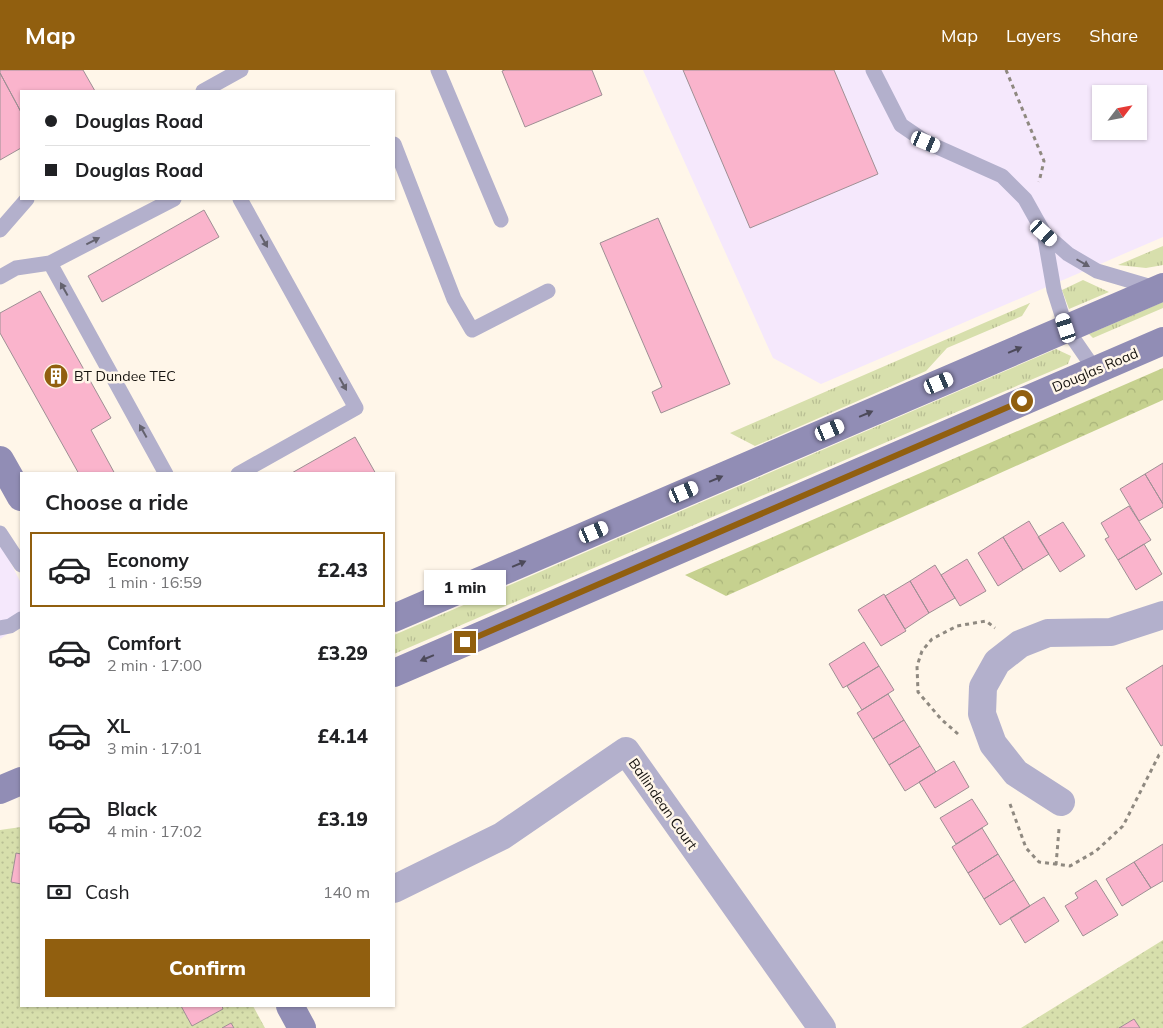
<!DOCTYPE html>
<html lang="en">
<head>
<meta charset="utf-8">
<style>
	:root { --surface:#fff; --page:#f6f6f6; --text:#202124; --muted:#757577; --line:#e0e0e0; --accent:#915f0f }
	body { margin:0; font-family:Mulish,sans-serif; background:var(--page); color:var(--text); height:100vh; display:flex; flex-direction:column; font-size:19px; white-space:nowrap }
	* { box-sizing:border-box; margin:0 }
	p { font-size:16px; color:var(--muted) }
	.icon { flex:none; width:28px; height:28px; fill:none; stroke:currentColor; stroke-width:2; stroke-linecap:round; stroke-linejoin:round }
	.map { position:relative; flex:1; overflow:hidden }
	.sheet { position:absolute; left:20px; top:402px; width:375px; height:535px; display:flex; flex-direction:column; background:var(--surface); border-radius:0px; box-shadow:0 1px 4px #0004 }
	.sheet>* { flex:none }
	.guide { position:absolute; left:20px; top:20px; width:375px; height:110px; border-radius:0px; box-shadow:0 1px 4px #0004; display:grid; align-content:center; height:110px; padding:0 25px; background:var(--surface) }
	.needle { width:32px; rotate:58deg }
	.fabs { position:absolute; left:1092px; top:15px; display:grid; gap:10px }
	.fabs a { display:grid; place-items:center; width:55px; height:55px; border-radius:0px; background:var(--surface); box-shadow:0 1px 4px #0004; font-size:25px }
	.end { position:absolute; width:22px; height:22px; margin:-11px; border:6px solid #915f0f; background:#fff; box-shadow:0 0 0 2px #fff }
	.from { border-radius:50% }
	.bubble { position:absolute; height:35px; border-radius:0px; background:var(--surface); box-shadow:0 1px 4px #0004; font-size:16px; font-weight:800; line-height:35px; text-align:center }
	.car { position:absolute; width:15px; height:30px; margin:-15px -8px; border-radius:6px; box-shadow:0 0 4px 1px #0007; background:linear-gradient(#fff 24%,#345 0 40%,#fff 0 76%,#345 0 86%,#fff 0) }
	.guide b { display:flex; align-items:center; gap:18px; height:48px; font-size:19px }
	.guide b+b { border-top:1px solid var(--line) }
	.guide i { width:12px; height:12px; background:var(--text) }
	ul { padding:0; list-style:none }
	li { display:flex; align-items:center; gap:15px; height:75px; margin:0 10px 8px; padding:0 15px; border:2px solid transparent; border-radius:0px }
	li div { flex:1 }
	li b { display:block; font-size:19px }
	li em { font-style:normal; font-weight:800 }
	li.active { border-color:var(--accent) }
	li>.icon { width:45px; height:45px; stroke-width:1.5 }
	h2 { padding:0 25px; font-size:22px; line-height:60px }
	.pay { display:flex; align-items:center; gap:12px; height:55px; padding:0 25px; font-size:19px }
	.pay p { margin-inline-start:auto }
	.action { display:flex; gap:10px; margin-top:auto; padding:10px 25px }
	.action a { flex:1; height:58px; border-radius:0px; background:var(--accent); color:#fff; font-size:20px; font-weight:800; line-height:58px; text-align:center }
	header { display:flex; align-items:center; gap:30px; box-sizing:border-box; height:70px; padding:0 25px; background:var(--accent); color:#fff }
	header strong { font-size:24px }
	nav { display:flex; gap:28px; margin-inline-start:auto; font-size:18px }
	.map>svg:first-child { display:block }
	.commercial { fill:#f5e8fc; fill-rule:evenodd }
	.grass { fill:url(#grass-tufts) }
	.forest { fill:url(#forest-crowns) }
	.park { fill:url(#park-dots) }
	.building { fill:#fab4cc; stroke:#9e8f94 }
	.lines { fill:none; stroke-linecap:round; stroke-linejoin:round }
	.path { stroke:#8f8980; stroke-width:3; stroke-dasharray:4 4; stroke-linecap:butt }
	.lane { stroke:#b3b0cc; stroke-width:15 }
	.street { stroke:#b3b0cc; stroke-width:28 }
	.secondary { stroke:#918db5; stroke-width:28 }
	.oneway { fill:#64626e }
	.oneway2 { fill:#4d4a5a }
	.route { stroke:#915f0f; stroke-width:6 }
	.labels { text-anchor:middle; dominant-baseline:central; stroke-width:5; stroke-linejoin:round; paint-order:stroke }
	.street-label { font-size:14px; fill:#16130f; stroke:#fff6e9 }
	.poi-label { font-size:14px; fill:#16130f; stroke:#fff6e9; text-anchor:start }
</style>
</head>
<body>
<header>
<strong>Map</strong>
<nav><a>Map</a><a>Layers</a><a>Share</a></nav>
</header>
<div class="map">
<svg width="1163" height="958" viewBox="0 0 1163 958">
	<defs>
		<pattern id="grass-tufts" width="24" height="20" patternUnits="userSpaceOnUse" patternTransform="scale(1.25)"><rect width="24" height="20" fill="#d7dfac"/><path d="M3 7l-1-3M5 7V3M7 7l1-3M15 17l-1-3M17 17v-4M19 17l1-3" fill="none" stroke="#b8be93"/></pattern>
		<pattern id="forest-crowns" width="20" height="18" patternUnits="userSpaceOnUse" patternTransform="scale(1.25)"><rect width="20" height="18" fill="#c6d18f"/><path d="M2 6a3 3 0 1 1 6 0M12 15a3 3 0 1 1 6 0" fill="none" stroke="#a9b37a"/></pattern>
		<pattern id="park-dots" width="8" height="8" patternUnits="userSpaceOnUse" patternTransform="scale(1.25)"><rect width="8" height="8" fill="#d7dfac"/><path d="M2 2h.1M6 6h.1" fill="none" stroke="#b8be93" stroke-width="1.8" stroke-linecap="round"/></pattern>
	</defs>
	<rect width="100%" height="100%" fill="#fff6e9"/>
	<!-- commercial -->
	<path class="commercial" d="M643,0H1163V167L821,314L773,288ZM1101,24H1139V61H1101Z
		M0,472L21,513V555L0,569Z"/>
	<!-- grass -->
	<path class="grass" d="M1163,176V195L1146,198L1118,195Z
		M1083,210L1109,222L1069,239L1062,220Z
		M1163,232V238L1093,268L1089,264Z
		M1030,233L1022,246L947,278L926,301L755,376L730,363Z
		M1056,279L1071,286L1068,294L394,584V565Z"/>
	<!-- forest -->
	<path class="forest" d="M1163,298V330L726,526L685,505Z"/>
	<!-- park -->
	<path class="park" d="M21,757V936H253L265,958H0V760Z
		M1163,870V958H1021Z"/>
	<!-- building -->
	<path class="building" d="M0,0H83L95,21H21V42L0,3Z
		M505,0H592L602,25L525,57L502,1Z
		M683,0H834L878,104L750,158Z
		M0,3L21,42V78L0,90Z
		M204,140L219,167L102,232L88,206Z
		M658,148L730,314L661,343L652,322L662,317L600,173Z
		M40,221L111,348L91,360L115,404H79L0,263V243Z
		M355,367L376,404H290Z
		M1163,393V434L1145,404Z
		M1145,404L1163,434V437L1139,451L1120,419Z
		M1129,436L1151,470L1118,490L1105,469L1109,467L1101,453Z
		M1029,451L1049,484L1023,500L1003,467Z
		M1063,452L1085,486L1060,502L1038,467Z
		M1003,467L1023,500L998,516L978,483Z
		M1144,474L1162,504L1136,520L1118,490Z
		M967,489L986,521L960,536L941,505Z
		M935,495L955,528L929,543L910,511Z
		M910,511L929,543L905,559L885,526Z
		M884,524L906,561L881,576L858,540Z
		M864,572L879,596L843,618L829,594Z
		M1163,595V675L1161,676L1126,618Z
		M879,596L894,620L862,640L847,616Z
		M888,624L904,650L873,669L857,643Z
		M904,650L920,676L889,695L873,669Z
		M920,676L936,702L905,721L889,695Z
		M954,691L969,717L935,738L919,712Z
		M972,729L988,754L956,774L940,748Z
		M982,758L998,784L968,803L952,777Z
		M1163,774V811L1151,818L1134,792Z
		M16,783L21,784V814L11,812Z
		M998,784L1014,810L984,829L968,803Z
		M1134,792L1151,818L1122,836L1106,809Z
		M1014,810L1030,836L1000,855L984,829Z
		M1096,810L1118,845L1083,866L1065,836L1078,828L1075,823Z
		M1044,827L1059,851L1025,873L1010,848Z
		M181,936H222L223,939L192,956Z
		M1134,949L1140,958H1119Z
		M231,953L234,958H222Z"/>
	<g class="lines">
		<!-- path -->
		<path class="path" d="M1006,0L1044,91L1039,112
			M958,664L941,649L918,622L917,596L922,581L932,569L957,556L986,551L995,558
			M1010,734L1026,778L1039,792L1070,796L1096,781L1123,756L1159,685L1163,683
			M1056,795L1059,759"/>
		<!-- lane -->
		<path class="lane" d="M438,0L501,150
			M873,0L901,55L926,72L1002,106L1025,129L1044,163L1068,184L1097,201L1155,218
			M203,21L241,0
			M394,74L454,229L472,260L548,221
			M0,160L27,129
			M1044,163L1054,220L1066,258L1095,300
			M50,193L166,404
			M0,207L16,198L50,193L174,129
			M238,404L356,338L240,129
			M0,463L21,495
			M0,558L10,556L21,549"/>
		<!-- street -->
		<path class="street" d="M1061,732L1016,703L993,674L982,644L983,617L997,592L1020,574L1048,563L1111,562L1163,545
			M394,819L502,766L626,681L822,958"/>
		<!-- secondary -->
		<path class="secondary" d="M0,390L21,427
			M394,548L1163,217
			M394,603L1163,271
			M0,720L21,711
			M290,936L302,958"/>
	</g>
	<!-- one-way arrows -->
	<defs><path id="oneway-solid" d="M-6-.8H1V-3.2L6.5 0L1 3.2V.8H-6Z" transform="scale(1.25)"/></defs>
	<g class="oneway">
		<use href="#oneway-solid" transform="translate(93 171) rotate(-27)"/>
		<use href="#oneway-solid" transform="translate(264 171) rotate(61)"/>
		<use href="#oneway-solid" transform="translate(1083 193) rotate(30)"/>
		<use href="#oneway-solid" transform="translate(64 219) rotate(-119)"/>
		<use href="#oneway-solid" transform="translate(343 314) rotate(61)"/>
		<use href="#oneway-solid" transform="translate(143 361) rotate(-119)"/>
	</g>
	<g class="oneway2">
		<use href="#oneway-solid" transform="translate(1015 280) rotate(-23)"/>
		<use href="#oneway-solid" transform="translate(866 344) rotate(-23)"/>
		<use href="#oneway-solid" transform="translate(716 409) rotate(-23)"/>
		<use href="#oneway-solid" transform="translate(519 494) rotate(-23)"/>
		<use href="#oneway-solid" transform="translate(427 588) rotate(157)"/>
	</g>
	<g class="lines">
		<!-- route -->
		<path class="route" d="M465,572L1022,331"/>
	</g>
	<!-- icons -->
	<defs>
		<symbol id="building-disc" viewBox="-11 -11 22 22"><circle r="9.5" fill="#915f0f" stroke="#fff6e9"/><path d="M-4-6H4V6H1V3H-1V6H-4ZM-2.5-4.3h1.7v1.8h-1.7ZM.8-4.3h1.7v1.8H.8ZM-2.5-1h1.7V.8h-1.7ZM.8-1h1.7V.8H.8Z" fill="#fff"/></symbol>
	</defs>
	<g fill-rule="evenodd">
		<use href="#building-disc" x="42" y="292" width="28" height="28"/>
	</g>
	<g class="labels">
		<!-- street labels -->
		<g class="street-label">
			<text transform="translate(1095 300) rotate(-23)">Douglas Road</text>
			<text transform="translate(663 734) rotate(55)">Ballindean Court</text>
		</g>
		<!-- poi labels -->
		<g class="poi-label">
			<text x="74" y="306">BT Dundee TEC</text>
		</g>
	</g>
</svg>
<div class="fabs">
<a><svg class="needle" viewBox="-14 -14 28 28"><path d="M0-13l5 13h-10z" fill="#e53935"/><path d="M0 13l5-13h-10z" fill="#757577"/></svg></a>
</div>
<i class="end from" style="left:1022px;top:331px"></i>
<i class="end" style="left:465px;top:572px"></i>
<div class="bubble" style="left:424px;top:500px;width:82px">1 min</div>
<i class="car" style="left:926px;top:72px;rotate:113deg"></i>
<i class="car" style="left:1044px;top:163px;rotate:132deg"></i>
<i class="car" style="left:1066px;top:258px;rotate:342deg"></i>
<i class="car" style="left:939px;top:313px;rotate:67deg"></i>
<i class="car" style="left:830px;top:360px;rotate:67deg"></i>
<i class="car" style="left:684px;top:422px;rotate:67deg"></i>
<i class="car" style="left:594px;top:462px;rotate:67deg"></i>
<div class="guide">
<b><i class="from"></i>Douglas Road</b>
<b><i></i>Douglas Road</b>
</div>
<section class="sheet">
<h2>Choose a ride</h2>
<ul>
<li class="active"><svg class="icon" aria-label="car" viewBox="0 0 24 24"><path d="M5 17H2v-5l4-1 3-4h7l3 4 3 1v5h-3M9 17h6M6 11h13"/><circle cx="7" cy="17" r="2"/><circle cx="17" cy="17" r="2"/></svg><div><b>Economy</b><p>1 min · 16:59</p></div><em>£2.43</em></li>
<li><svg class="icon" aria-label="car" viewBox="0 0 24 24"><path d="M5 17H2v-5l4-1 3-4h7l3 4 3 1v5h-3M9 17h6M6 11h13"/><circle cx="7" cy="17" r="2"/><circle cx="17" cy="17" r="2"/></svg><div><b>Comfort</b><p>2 min · 17:00</p></div><em>£3.29</em></li>
<li><svg class="icon" aria-label="car" viewBox="0 0 24 24"><path d="M5 17H2v-5l4-1 3-4h7l3 4 3 1v5h-3M9 17h6M6 11h13"/><circle cx="7" cy="17" r="2"/><circle cx="17" cy="17" r="2"/></svg><div><b>XL</b><p>3 min · 17:01</p></div><em>£4.14</em></li>
<li><svg class="icon" aria-label="car" viewBox="0 0 24 24"><path d="M5 17H2v-5l4-1 3-4h7l3 4 3 1v5h-3M9 17h6M6 11h13"/><circle cx="7" cy="17" r="2"/><circle cx="17" cy="17" r="2"/></svg><div><b>Black</b><p>4 min · 17:02</p></div><em>£3.19</em></li>
</ul>
<div class="pay"><svg class="icon" aria-label="cash" viewBox="0 0 24 24"><path d="M3 7h18v10H3z"/><circle cx="12" cy="12" r="2"/></svg>Cash<p>140 m</p></div>
<div class="action"><a>Confirm</a></div>
</section>
</div>
</body>
</html>
